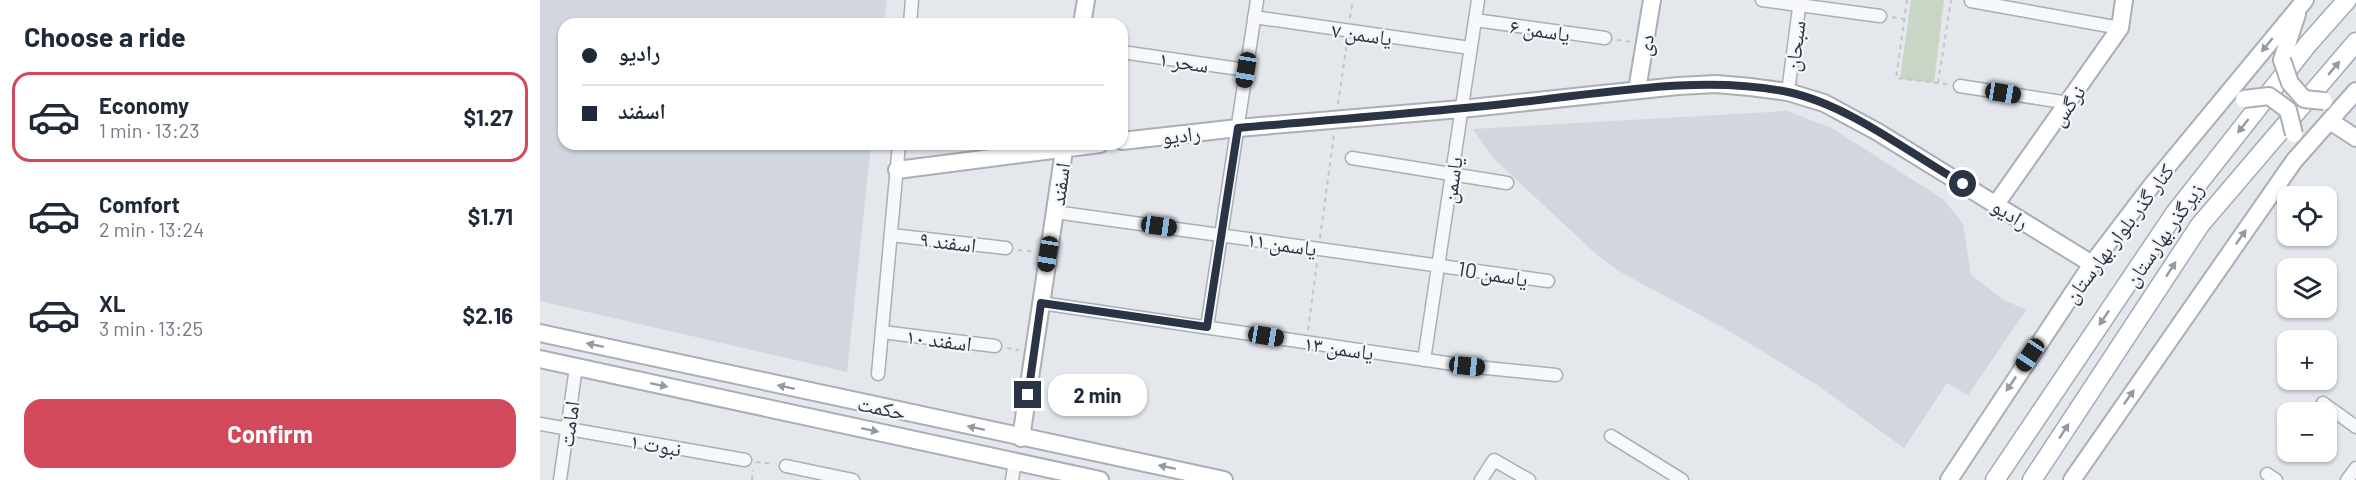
<!DOCTYPE html>
<html lang="en">
<head>
<meta charset="utf-8">
<style>
	:root { --surface:#fff; --page:#f2f2f3; --text:#1f2937; --muted:#747a83; --line:#e0e1e3; --accent:#d1495b }
	body { margin:0; font-family:Barlow,"Noto Naskh Arabic",sans-serif; background:var(--page); color:var(--text); height:100vh; display:flex; flex-direction:column; font-size:22px; white-space:nowrap }
	* { box-sizing:border-box; margin:0 }
	p { font-size:20px; color:var(--muted) }
	.icon { flex:none; width:33px; height:33px; fill:none; stroke:currentColor; stroke-width:2; stroke-linecap:round; stroke-linejoin:round }
	.map { position:relative; flex:1; overflow:hidden }
	.panel { display:flex; flex-direction:column; background:var(--surface); width:540px }
	.panel>* { flex:none }
	.banner { position:absolute; left:18px; top:18px; width:570px; height:132px; border-radius:18px; box-shadow:0 2px 4px #0004; display:grid; align-content:center; height:132px; padding:0 24px; background:var(--surface) }
	.controls { position:absolute; left:1737px; top:186px; display:grid; gap:12px }
	.controls a { display:grid; place-items:center; width:60px; height:60px; border-radius:12px; background:var(--surface); box-shadow:0 2px 4px #0004; font-size:30px }
	.end { position:absolute; width:27px; height:27px; margin:-14px; border:8px solid #2b3445; background:#fff; box-shadow:0 0 0 3px #fff }
	.from { border-radius:50% }
	.bubble { position:absolute; height:42px; border-radius:18px; background:var(--surface); box-shadow:0 2px 4px #0004; font-size:20px; font-weight:700; line-height:42px; text-align:center }
	.car { position:absolute; width:18px; height:36px; margin:-18px -9px; border-radius:8px; box-shadow:0 0 4px 2px #0007; background:linear-gradient(#222 24%,#8ab4d8 0 40%,#222 0 76%,#8ab4d8 0 86%,#222 0) }
	.banner b { display:flex; align-items:center; gap:21px; height:57px; font-size:22px }
	.banner b+b { border-top:2px solid var(--line) }
	.banner i { width:15px; height:15px; background:var(--text) }
	ul { padding:0; list-style:none }
	li { display:flex; align-items:center; gap:18px; height:90px; margin:0 12px 9px; padding:0 12px; border:3px solid transparent; border-radius:18px }
	li div { flex:1 }
	li b { display:block; font-size:22px }
	li em { font-style:normal; font-weight:700 }
	li.selected { border-color:var(--accent) }
	li>.icon { width:54px; height:54px; stroke-width:1.5 }
	h2 { padding:0 24px; font-size:27px; line-height:72px }
	.action { display:flex; gap:12px; margin-top:auto; padding:12px 24px }
	.action a { flex:1; height:69px; border-radius:18px; background:var(--accent); color:#fff; font-size:24px; font-weight:700; line-height:69px; text-align:center }
	main { display:flex; flex:1; min-height:0 }
	.map>svg:first-child { display:block }
	.built { fill:#d2d6de }
	.green { fill:#c9d6c5 }
	.lines { fill:none; stroke-linecap:round; stroke-linejoin:round }
	.street-casing { stroke:#a9aeb7; stroke-width:15 }
	.secondary-casing { stroke:#a9aeb7; stroke-width:20 }
	.primary-casing { stroke:#a3abb8; stroke-width:21 }
	.path { stroke:#c2c5cb; stroke-width:2; stroke-dasharray:4.5 4.5; stroke-linecap:butt }
	.street { stroke:#f7f8fa; stroke-width:12 }
	.secondary { stroke:#fff; stroke-width:16 }
	.primary { stroke:#fff; stroke-width:18 }
	.secondary-bridge-casing { stroke:#a9aeb7; stroke-width:20; stroke-linecap:butt }
	.secondary-bridge { stroke:#fff; stroke-width:16 }
	.oneway { fill:#959aa2 }
	.route { stroke:#2b3445; stroke-width:8 }
	.labels { text-anchor:middle; dominant-baseline:central; stroke-width:4.5; stroke-linejoin:round; paint-order:stroke }
	.street-label { font-size:21px; fill:#2b3445; stroke:#f4f6f9 }
</style>
</head>
<body>
<main>
<section class="panel">
<h2>Choose a ride</h2>
<ul>
<li class="selected"><svg class="icon" aria-label="car" viewBox="0 0 24 24"><path d="M5 17H2v-5l4-1 3-4h7l3 4 3 1v5h-3M9 17h6M6 11h13"/><circle cx="7" cy="17" r="2"/><circle cx="17" cy="17" r="2"/></svg><div><b>Economy</b><p>1 min · 13:23</p></div><em>$1.27</em></li>
<li><svg class="icon" aria-label="car" viewBox="0 0 24 24"><path d="M5 17H2v-5l4-1 3-4h7l3 4 3 1v5h-3M9 17h6M6 11h13"/><circle cx="7" cy="17" r="2"/><circle cx="17" cy="17" r="2"/></svg><div><b>Comfort</b><p>2 min · 13:24</p></div><em>$1.71</em></li>
<li><svg class="icon" aria-label="car" viewBox="0 0 24 24"><path d="M5 17H2v-5l4-1 3-4h7l3 4 3 1v5h-3M9 17h6M6 11h13"/><circle cx="7" cy="17" r="2"/><circle cx="17" cy="17" r="2"/></svg><div><b>XL</b><p>3 min · 13:25</p></div><em>$2.16</em></li>
</ul>
<div class="action"><a>Confirm</a></div>
</section>
<div class="map">
<svg width="1816" height="480" viewBox="0 0 1816 480">
	<rect width="100%" height="100%" fill="#e4e7ec"/>
	<!-- built -->
	<path class="built" d="M0,0H347L344,24H24V144H331L307,372L0,301Z
		M1247,111L1292,128L1404,200L1423,224L1431,275L1464,300L1486,310L1428,395L1407,383L1364,448L1277,385L1191,332L1077,270L1055,253L952,157L933,129Z"/>
	<!-- green -->
	<path class="green" d="M1371,0H1404L1394,83L1360,79Z"/>
	<g class="lines">
		<defs>
			<path id="street" d="M1222,0L1340,16
				M1431,1L1580,28
				M714,17L930,48
				M935,20L1065,38
				M370,24L372,0
				M582,52L706,70
				M1420,86L1529,103
				M1248,92L1260,0
				M812,158L967,183
				M515,212L1008,281
				M351,235L466,248
				M501,303L927,366L1016,375
				M667,327L717,0
				M342,332L455,346
				M884,360L938,0
				M338,374L359,144
				M1783,403L1816,427
				M0,424L205,460
				M1071,436L1142,480
				M246,466L313,480
				M1727,474L1736,480
				M20,480L36,367
				M472,480L475,462
				M941,480L954,460L989,480
				M1807,480L1816,468"/>
			<path id="secondary" d="M542,24L546,0
				M1742,60L1757,14
				M1097,90L1112,0
				M1790,121L1816,138
				M582,141L698,128L921,109L1138,86L1176,84L1210,87L1248,92L1284,103L1336,131L1552,264
				M357,170L560,144
				M1456,204L1580,28L1584,0
				M0,333L684,480
				M0,359L560,480
				M481,438L525,144
				M1409,480L1552,264L1612,185L1765,0
				M1532,480L1754,161L1816,91"/>
			<path id="primary" d="M1455,480L1635,213L1768,44L1807,0
				M1492,480L1660,225L1816,42"/>
		</defs>
		<!-- street casing -->
		<use href="#street" class="street-casing"/>
		<!-- secondary casing -->
		<use href="#secondary" class="secondary-casing"/>
		<!-- primary casing -->
		<use href="#primary" class="primary-casing"/>
		<!-- path -->
		<path class="path" d="M1367,0L1356,78L1408,84
			M1352,17L1364,19
			M810,18L813,0
			M1077,40L1092,42
			M1398,83L1411,0
			M798,104L807,42
			M780,238L794,134
			M478,250L496,252
			M768,330L777,262
			M467,348L479,350
			M216,462L234,464
			M212,480L213,470"/>
		<!-- street -->
		<use href="#street" class="street"/>
		<!-- secondary -->
		<use href="#secondary" class="secondary"/>
		<!-- primary -->
		<use href="#primary" class="primary"/>
		<defs>
			<path id="secondary-bridge" d="M1742,60L1750,83L1764,99L1784,101
				M1704,99L1729,96L1748,110L1754,134"/>
		</defs>
		<!-- secondary-bridge casing -->
		<use href="#secondary-bridge" class="secondary-bridge-casing"/>
		<!-- secondary-bridge -->
		<use href="#secondary-bridge" class="secondary-bridge"/>
	</g>
	<!-- one-way arrows -->
	<defs><path id="oneway-solid" d="M-6-.8H1V-3.2L6.5 0L1 3.2V.8H-6Z" transform="scale(1.5)"/></defs>
	<g class="oneway">
		<use href="#oneway-solid" transform="translate(1727 45) rotate(129)"/>
		<use href="#oneway-solid" transform="translate(1794 68) rotate(-50)"/>
		<use href="#oneway-solid" transform="translate(1703 126) rotate(128)"/>
		<use href="#oneway-solid" transform="translate(1701 237) rotate(-55)"/>
		<use href="#oneway-solid" transform="translate(1631 269) rotate(-57)"/>
		<use href="#oneway-solid" transform="translate(1564 318) rotate(124)"/>
		<use href="#oneway-solid" transform="translate(55 345) rotate(-168)"/>
		<use href="#oneway-solid" transform="translate(1471 384) rotate(124)"/>
		<use href="#oneway-solid" transform="translate(119 385) rotate(12)"/>
		<use href="#oneway-solid" transform="translate(246 387) rotate(-168)"/>
		<use href="#oneway-solid" transform="translate(1589 397) rotate(-55)"/>
		<use href="#oneway-solid" transform="translate(436 428) rotate(-168)"/>
		<use href="#oneway-solid" transform="translate(330 430) rotate(12)"/>
		<use href="#oneway-solid" transform="translate(1524 431) rotate(-57)"/>
		<use href="#oneway-solid" transform="translate(627 467) rotate(-168)"/>
	</g>
	<g class="lines">
		<!-- route -->
		<path class="route" d="M488,395L501,303L667,327L698,128C789,120 881,113 973,103C1060,94 1161,74 1248,92C1309,105 1369,153 1423,184"/>
	</g>
	<g class="labels">
		<!-- street labels -->
		<g class="street-label">
			<text transform="translate(1000 29) rotate(8)">یاسمن ۶</text>
			<text transform="translate(822 33) rotate(8)">یاسمن ۷</text>
			<text transform="translate(1104 45) rotate(-81)">دی</text>
			<text transform="translate(1254 46) rotate(-83)">سبحان</text>
			<text transform="translate(644 61) rotate(8)">سحر ۱</text>
			<text transform="translate(1527 105) rotate(-55)">نرگس</text>
			<text transform="translate(641 134) rotate(-7)">رادیو</text>
			<text transform="translate(911 180) rotate(-82)">یاسمن</text>
			<text transform="translate(519 184) rotate(-82)">اسفند</text>
			<text transform="translate(1471 213) rotate(32)">رادیو</text>
			<text transform="translate(1578 233) rotate(-53)">کنار گذر بلوار بهارستان</text>
			<text transform="translate(1623 234) rotate(-55)">زیرگذر بهارستان</text>
			<text transform="translate(408 241) rotate(7)">اسفند ۹</text>
			<text transform="translate(742 243) rotate(8)">یاسمن ۱۱</text>
			<text transform="translate(953 273) rotate(9)">یاسمن 10</text>
			<text transform="translate(399 339) rotate(7)">اسفند ۱۰</text>
			<text transform="translate(799 347) rotate(8)">یاسمن ۱۳</text>
			<text transform="translate(342 407) rotate(12)">حکمت</text>
			<text transform="translate(28 424) rotate(-82)">امامت</text>
			<text transform="translate(116 444) rotate(10)">نبوت ۱</text>
		</g>
	</g>
</svg>
<div class="controls">
<a><svg class="icon" aria-label="locate" viewBox="0 0 24 24"><circle cx="12" cy="12" r="6"/><path d="M12 2v4M12 18v4M2 12h4M18 12h4"/></svg></a>
<a><svg class="icon" aria-label="layers" viewBox="0 0 24 24"><path d="M12 4l9 5-9 5-9-5zM3 14l9 5 9-5"/></svg></a>
<a>+</a>
<a>−</a>
</div>
<i class="end from" style="left:1423px;top:184px"></i>
<i class="end" style="left:488px;top:395px"></i>
<div class="bubble" style="left:508px;top:374px;width:99px">2 min</div>
<i class="car" style="left:706px;top:70px;rotate:189deg"></i>
<i class="car" style="left:1463px;top:93px;rotate:99deg"></i>
<i class="car" style="left:619px;top:226px;rotate:98deg"></i>
<i class="car" style="left:508px;top:254px;rotate:189deg"></i>
<i class="car" style="left:726px;top:336px;rotate:99deg"></i>
<i class="car" style="left:1490px;top:355px;rotate:214deg"></i>
<i class="car" style="left:927px;top:366px;rotate:96deg"></i>
<div class="banner">
<b><i class="from"></i>رادیو</b>
<b><i></i>اسفند</b>
</div>
</div>
</main>
</body>
</html>
